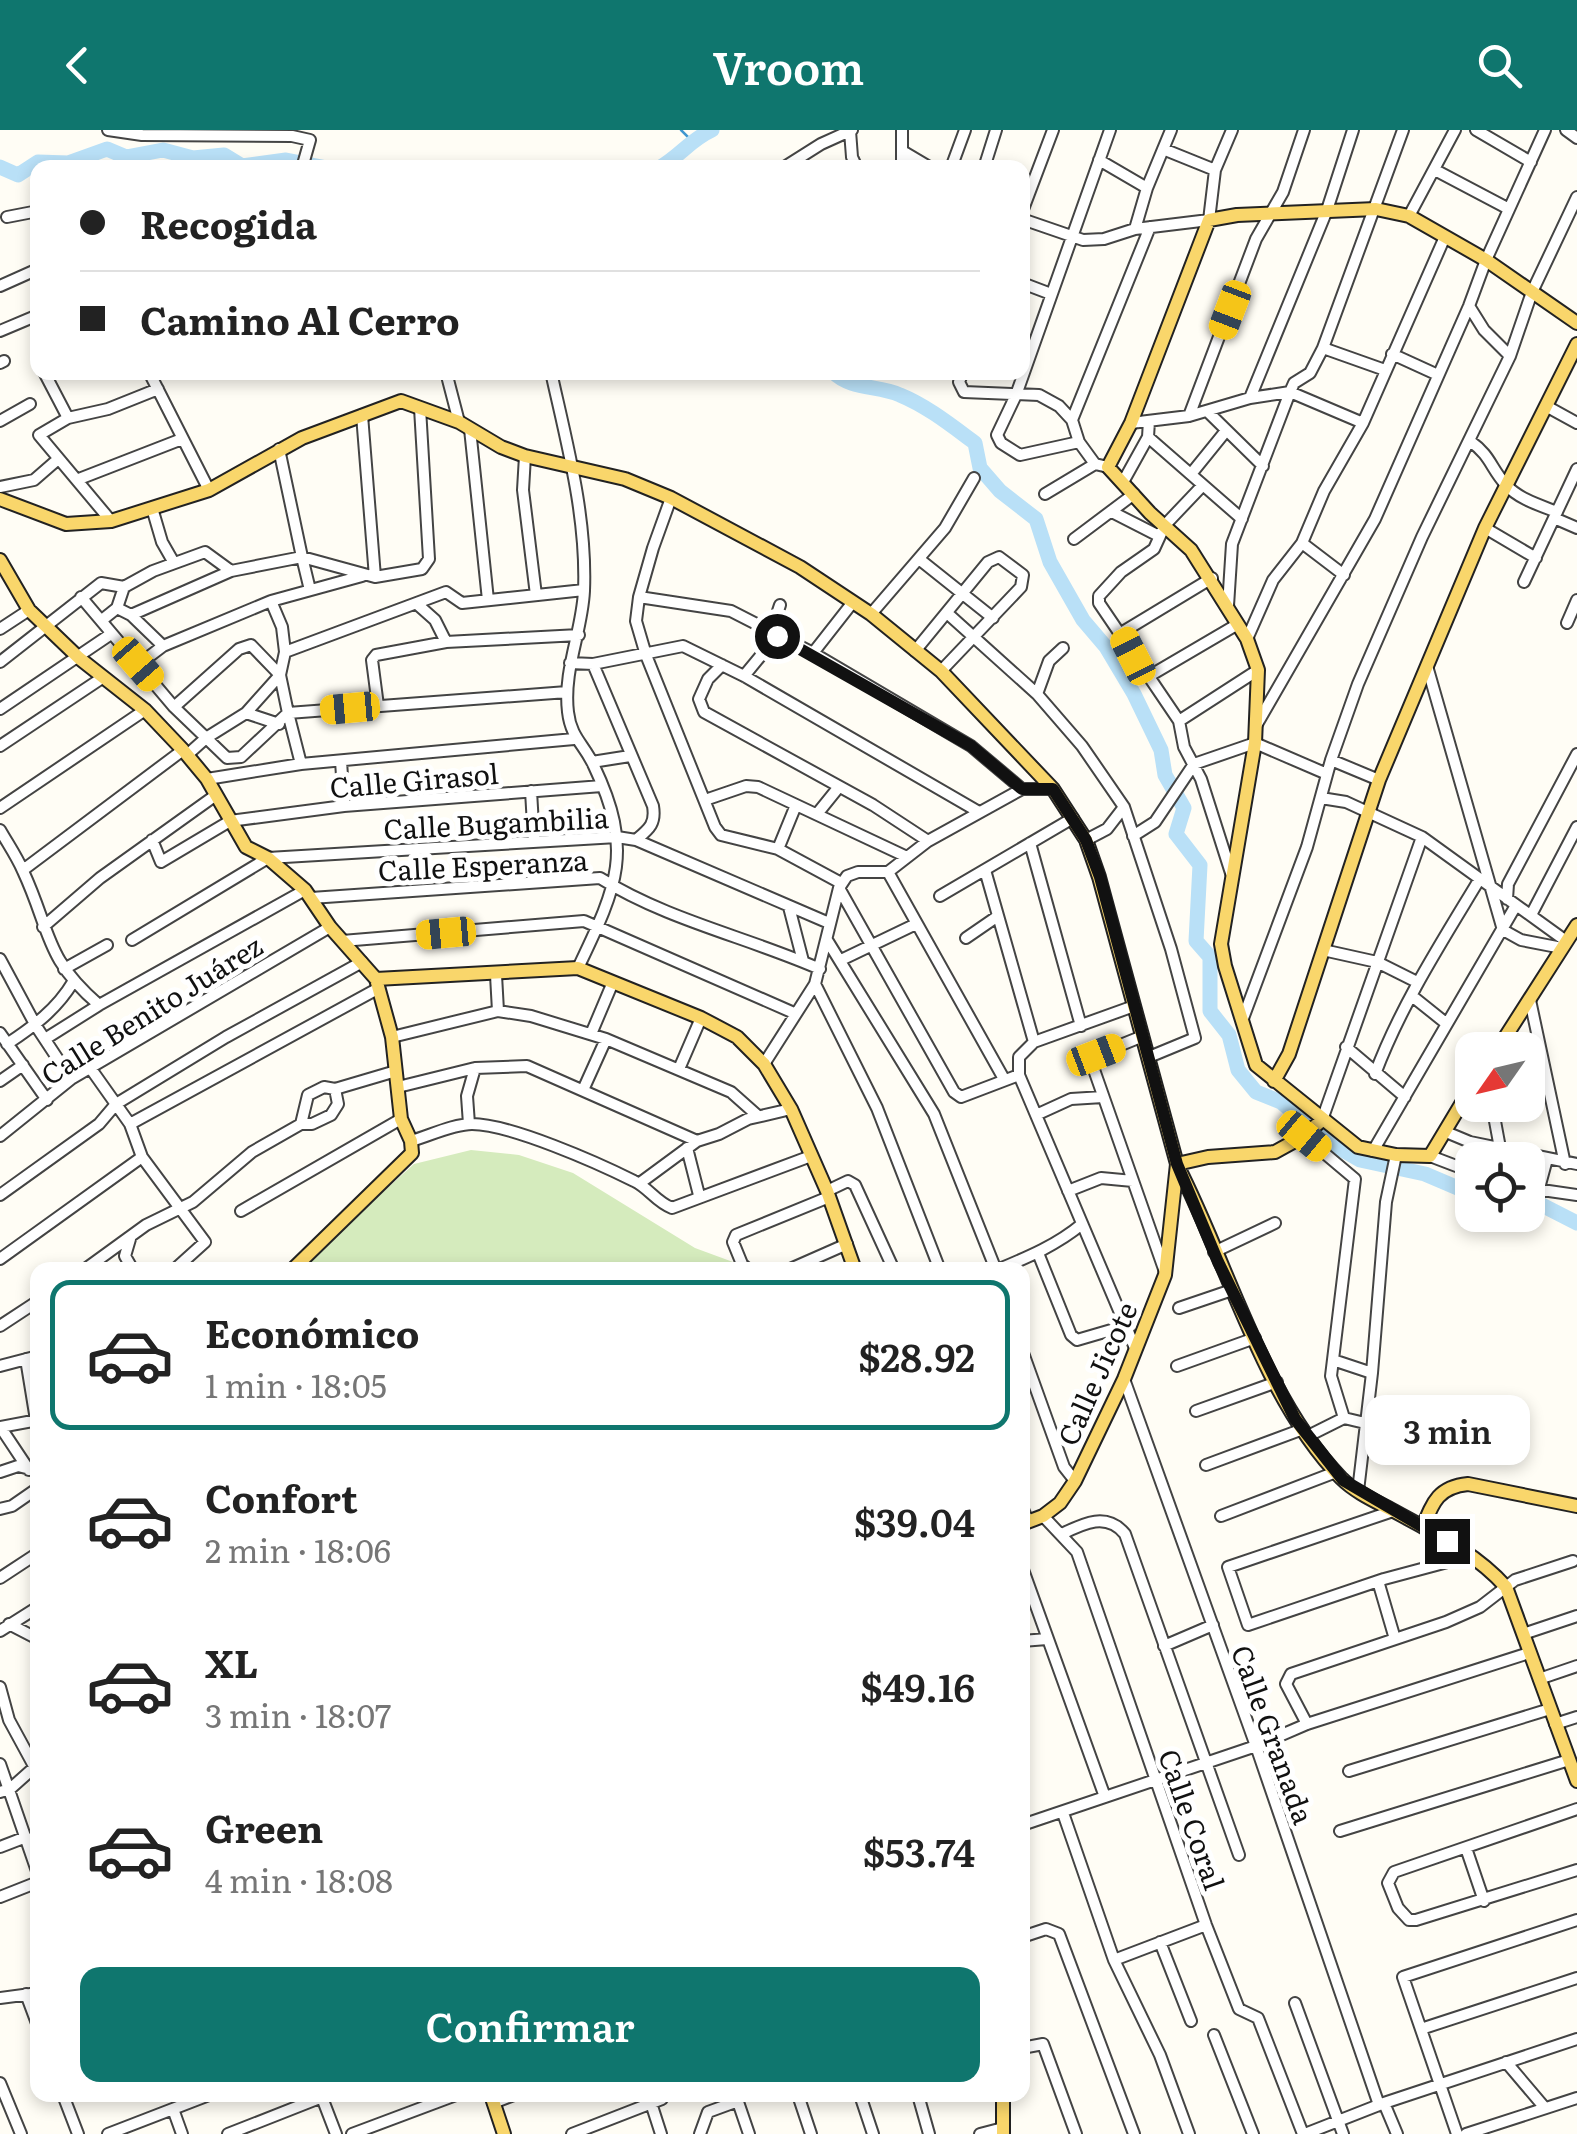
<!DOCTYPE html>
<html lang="es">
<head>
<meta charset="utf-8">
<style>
	:root { --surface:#fff; --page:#f2f2f2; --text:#222; --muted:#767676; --line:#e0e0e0; --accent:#0f766e }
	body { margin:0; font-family:Literata,serif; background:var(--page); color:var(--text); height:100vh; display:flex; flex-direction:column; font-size:38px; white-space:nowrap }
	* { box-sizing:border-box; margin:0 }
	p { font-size:32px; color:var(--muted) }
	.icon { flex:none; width:55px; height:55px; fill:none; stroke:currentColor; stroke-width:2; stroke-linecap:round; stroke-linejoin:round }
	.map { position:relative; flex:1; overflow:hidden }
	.side { position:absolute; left:30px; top:1132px; width:1000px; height:840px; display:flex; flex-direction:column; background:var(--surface); border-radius:20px; box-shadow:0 5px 15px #0003 }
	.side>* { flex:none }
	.top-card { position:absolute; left:30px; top:30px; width:1000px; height:220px; border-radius:20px; box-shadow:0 5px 15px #0003; display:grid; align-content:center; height:220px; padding:0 50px; background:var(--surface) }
	.needle { width:65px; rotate:236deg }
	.fabs { position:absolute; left:1455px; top:902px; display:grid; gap:20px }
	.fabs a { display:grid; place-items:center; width:90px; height:90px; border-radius:20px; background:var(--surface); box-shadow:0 5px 15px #0003; font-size:50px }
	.end { position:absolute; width:45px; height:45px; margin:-22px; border:12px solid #111; background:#fff; box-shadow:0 0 0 5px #fff }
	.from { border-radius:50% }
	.bubble { position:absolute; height:70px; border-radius:20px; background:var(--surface); box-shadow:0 5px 15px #0003; font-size:32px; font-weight:600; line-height:70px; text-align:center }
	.car { position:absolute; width:30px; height:60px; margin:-30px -15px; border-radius:12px; box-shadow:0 0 8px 2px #0007; background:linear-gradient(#f5c518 24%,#345 0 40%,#f5c518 0 76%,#345 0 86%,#f5c518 0) }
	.top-card b { display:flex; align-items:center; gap:35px; height:95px; font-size:38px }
	.top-card b+b { border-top:2px solid var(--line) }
	.top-card i { width:25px; height:25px; background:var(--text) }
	ul { padding:18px 0 0; list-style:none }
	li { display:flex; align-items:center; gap:30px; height:150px; margin:0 20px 15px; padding:0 30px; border:5px solid transparent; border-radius:20px }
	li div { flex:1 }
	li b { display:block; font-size:38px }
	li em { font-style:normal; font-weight:600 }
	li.current { border-color:var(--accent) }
	li>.icon { width:90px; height:90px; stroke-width:1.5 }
	.primary-button { display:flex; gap:20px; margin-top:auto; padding:20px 50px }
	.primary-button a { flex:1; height:115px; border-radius:20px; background:var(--accent); color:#fff; font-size:40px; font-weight:600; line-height:115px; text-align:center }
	header { display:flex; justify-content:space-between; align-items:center; height:130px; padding:0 50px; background:var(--accent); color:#fff; font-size:45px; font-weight:600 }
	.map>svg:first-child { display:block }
	.green { fill:#d5ebbd }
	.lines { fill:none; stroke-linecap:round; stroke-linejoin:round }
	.stream { stroke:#3f96cf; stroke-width:2.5 }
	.river { stroke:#b9e0f7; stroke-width:15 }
	.minor-casing { stroke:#444; stroke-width:14 }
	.major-casing { stroke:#222; stroke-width:16 }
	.minor { stroke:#fff; stroke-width:10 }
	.major { stroke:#f9d66b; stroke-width:12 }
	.route { stroke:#111; stroke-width:12 }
	.labels { text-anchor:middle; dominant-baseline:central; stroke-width:10; stroke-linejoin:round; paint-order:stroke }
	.street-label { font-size:28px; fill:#111; stroke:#fff }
</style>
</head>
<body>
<header><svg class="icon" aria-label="back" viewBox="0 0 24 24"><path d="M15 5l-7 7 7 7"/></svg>Vroom<svg class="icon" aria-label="search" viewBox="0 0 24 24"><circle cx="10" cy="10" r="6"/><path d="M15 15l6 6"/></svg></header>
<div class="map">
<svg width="1577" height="2004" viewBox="0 0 1577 2004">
	<rect width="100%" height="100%" fill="#fffdf5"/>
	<!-- green -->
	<path class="green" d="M471,1020L519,1025L573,1043L695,1118L733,1132L740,1140H297L414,1034Z"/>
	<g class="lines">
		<!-- stream -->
		<path class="stream" d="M681,0L690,9"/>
		<!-- river -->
		<path class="river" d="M0,37L18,45L38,32L68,33L107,19L126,27L163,20L193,28L224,25L242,36L286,30L327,38
			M659,38C680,26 690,10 712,0
			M833,242C851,260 878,255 900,265C927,276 952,296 975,313L980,338L1000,361L1036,389L1050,432L1083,490L1106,517L1134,564L1161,620L1165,645L1184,678L1176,704L1200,735L1196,811L1210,827V881L1229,905L1238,940L1256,962L1281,972L1327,1011L1360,1030L1425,1044L1472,1064
			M1528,1072L1532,1070L1577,1093"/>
		<defs>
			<path id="minor" d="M108,0L142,5L292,6L310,10L302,38
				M1476,0L1531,32
				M1566,0L1577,8
				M850,1L852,27L857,38
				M1163,19L1215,40
				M904,22L931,38
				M1099,30L1147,58
				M783,38L821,14L852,0
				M902,38V0
				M951,38L965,0
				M984,38L996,0
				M1435,40L1509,79
				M1022,82L1053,0
				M1409,86L1455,0
				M7,87L38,81
				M1022,89L1083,110L1104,109L1135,99L1209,90L1215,40L1232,0
				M1135,99L1147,58L1171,0
				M1022,153L1051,164
				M0,156L38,139
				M1469,176L1484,200L1510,226
				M0,201L38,185
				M1323,218L1385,240
				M1392,224L1438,245
				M0,233L4,231
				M44,242L68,288
				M149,242L209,360
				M446,242L459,292
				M551,242C567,314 587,387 584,461C582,502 563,540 568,582C571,608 584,614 594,636C635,722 616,758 578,838
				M963,242L959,252L964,262L1039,265L1059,276L1072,290L1079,312L1095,334L1108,337
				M1250,268L1327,80L1353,0
				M1546,276L1577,293
				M1207,281L1263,336
				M362,285L375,447
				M1189,286L1256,109L1283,62L1304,0
				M1072,290L1150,97
				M0,291L30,274
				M1131,293L1189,286L1250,268L1290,262L1294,253L1310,243L1323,218L1403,0
				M470,299L488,470
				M1148,307L1242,389
				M1470,311C1491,326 1490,337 1506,355C1519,369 1539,375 1557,382
				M1079,312L1020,325L1001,313L997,305L1016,265L1110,0
				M279,319L302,427L375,447L422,439L429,429L420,278
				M525,326L523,360L536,465
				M1191,344L1225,302
				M79,349L182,309
				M1123,352L1148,307L1149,291
				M1203,355L1165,395L1154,419L1121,442L1099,466V473L1179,591L1184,617L1201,649L1231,743
				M0,357L34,350L57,330
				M1045,364L1095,334
				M671,368L653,418L639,467L636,491L646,525L715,697L721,705L778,719L841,753
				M152,378L162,412L174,433
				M1112,382L1159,406
				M1554,388L1577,398
				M111,391L39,305L68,288L108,279L158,259
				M1485,398L1536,428
				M1074,409L1134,364
				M1302,413L1344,445
				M919,429L993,488
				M1524,452L1577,339
				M81,467L174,577L227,628L241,627L288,583L301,634
				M639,467L731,481L813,523L971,616L1022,659
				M417,474L435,490L446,512
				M1228,476L1232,414L1290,262L1363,293
				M117,478L124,457L153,441L205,422L231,441
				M947,483L1037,564L1082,616L1124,677L1171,819L1195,908L1149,927
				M871,484L945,398L974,348
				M131,485L163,516
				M102,490L117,478L131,485L231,441L302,427L310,460
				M1567,493L1577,470
				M0,499L29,480
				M1121,503L1212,448
				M1247,509L1273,450L1302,413L1324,361L1363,293L1444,109
				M915,521L988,432L999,427L1023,445L1021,457L941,541
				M285,522L282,497L271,471L362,446
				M813,523L853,472
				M0,532L101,453L124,457
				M570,533L593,534L683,516L744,546L979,682
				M593,534L653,676C656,694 649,699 636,710
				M138,535L163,516L271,471
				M722,535L708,549L699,569L704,582L873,675L928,711
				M1427,536L1503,800L1521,810L1562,818
				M1151,545L1238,494
				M744,546L777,506L772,499L780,475
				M567,562L288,583L280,545L285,522L446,462L462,473L584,460
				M1037,564L1049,531L1063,518
				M378,576L372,530L376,525L446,512L579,505
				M174,577L239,519L251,515L280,545L246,583
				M0,579L111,504
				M1179,591L1258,540
				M1257,594L1375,389L1469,176L1486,130L1545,0
				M0,616L102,548
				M187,625L206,608L246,583L279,594
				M1331,630L1379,650
				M341,631L344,676
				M592,632L630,626
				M207,649L301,634L574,609
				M531,661L534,712
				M1321,668L1346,672L1422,707L1566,811
				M705,670L746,656L758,657L907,727
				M0,678L145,580
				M817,684L838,658
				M0,700C8,714 17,727 23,741C51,801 44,828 99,875
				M1133,706L1155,692L1194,634L1255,613L1327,644
				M152,710L161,732L230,691L344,676L602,656
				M1086,710L1107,699L1124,677
				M1030,713L1081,896
				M778,719L796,675
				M23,740L183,620
				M985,740L1034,912
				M888,742L1004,949
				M839,758L954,962L961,967L1019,945L1135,1218
				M940,766L1073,688
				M311,768L600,748C667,790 747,807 820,839
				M1507,769L1508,754L1577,624
				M789,777L803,831
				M1531,785L1577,697
				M43,797L100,748L216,665
				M966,808L998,786
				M132,810L268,728L617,707L636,710L829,793
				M827,810L934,984L996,1140
				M342,811L584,791L794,883
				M1323,820L1377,832L1417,852
				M0,829L36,896L71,949
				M841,830L916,794
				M64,839L107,815
				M496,845L498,881
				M815,854L877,978L940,1140
				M1412,866L1447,894
				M1530,870L1565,1034
				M1242,891L1307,717L1331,630L1358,554L1422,407L1510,226L1532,162L1577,67
				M0,903L47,970
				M591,904L613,852
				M1143,906L1096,925L1092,934L1164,1139
				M392,907L498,881L531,886L606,909L731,962L758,986
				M45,909L99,875L305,760
				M7,914C33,897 57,879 73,852
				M1346,917L1405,967
				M764,934L815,854L839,758L847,746L858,742H888L928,711L1022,659H1053
				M91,939L130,994L142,1027L205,1112L174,1140
				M679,939L701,888
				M1375,944C1401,875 1441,813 1479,750
				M1019,945V927L1034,912L1134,876
				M0,951L23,935
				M398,957L475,938L527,936L697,1011
				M583,960L606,909
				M1492,975L1500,1018
				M1036,985L1071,969L1103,967
				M1322,990L1422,707
				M130,994L379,858
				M301,994L308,965L324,957L335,959
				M469,994L467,966L475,938
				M1446,1002L1470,1012L1577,1034
				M0,1006L71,949L330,797
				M1304,1006L1355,1049L1331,1246L1344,1288L1365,1293
				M411,1011C429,1006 453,994 472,994C510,994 598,1033 634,1051C649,1058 656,1072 672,1078L811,1026
				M687,1018L699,1065
				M1373,1021L1515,777
				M1430,1026L1472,1042
				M640,1053L697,1011L719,1004L748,989L791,979
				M1528,1058L1577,1065
				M827,1061L848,1051L855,1055L894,1140
				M1068,1061L1101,1048L1133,1051
				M1538,1062L1547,1029
				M0,1065L99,994L116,974L226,907L362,832
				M241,1081L401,989
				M130,1109L125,1126L133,1140
				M1214,1122L1275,1093
				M1038,1123L1071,1205L1077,1210L1125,1196
				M0,1129L142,1027
				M84,1140L146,1095L193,1072L252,1022L301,994H312L331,985L338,974L335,959L396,941
				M749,1140L742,1134L733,1112L736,1105L829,1067
				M788,1140L847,1114
				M997,1140C1028,1127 1057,1115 1082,1094
				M1179,1178L1232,1160
				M0,1196L38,1171
				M1022,1220L1064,1337L1075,1351
				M26,1229L36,1290
				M1333,1230L1372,1243
				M0,1236L38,1226
				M1177,1236L1255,1208
				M1124,1249L1256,1616L1379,1975
				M1196,1281L1277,1252
				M0,1297L38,1290
				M1,1298L29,1340
				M1308,1306L1344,1288
				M1206,1335L1303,1299
				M0,1342L18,1336L38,1341
				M1358,1361L1372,1243L1386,1072L1396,1025
				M1022,1377L1028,1391
				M0,1379L12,1376L38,1358
				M1393,1381L1228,1437L1248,1495L1384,1449L1470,1426
				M1043,1386L1077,1422L1206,1795L1239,1879L1258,1888L1303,2004
				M1221,1386L1336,1342
				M1062,1404C1084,1393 1107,1382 1125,1404L1239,1725
				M1022,1437L1105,1667
				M0,1448L38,1423
				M1378,1451L1395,1509
				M9,1494L38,1509
				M0,1501L38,1477
				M1523,1504L1577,1486
				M1022,1511L1047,1509
				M1164,1516L1213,1495
				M1539,1549L1577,1536
				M0,1557L9,1590L34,1636L38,1649
				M1307,1594L1286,1554L1291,1544L1446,1492L1480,1477L1515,1450L1573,1431
				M1555,1594L1577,1587
				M0,1634L38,1744
				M1349,1641L1550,1579
				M0,1662L10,1659L37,1635
				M1577,1679L1394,1742L1388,1753L1398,1778L1409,1790H1416L1577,1740
				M1063,1683L1114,1830L1160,1925L1189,2004
				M1022,1695L1256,1616L1307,1594L1529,1523
				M1340,1701L1569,1630
				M0,1717L26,1707
				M1466,1718L1484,1771
				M0,1767L38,1752
				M1022,1807L1046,1799L1059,1804L1134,2004
				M1160,1812L1191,1891
				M1114,1830L1206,1795
				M26,1864L38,1896
				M0,1868L38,1863
				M1295,1873L1343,2004
				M1421,1899L1577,1848
				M1214,1905L1253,2004
				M1022,1918L1043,1914L1076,2004
				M1506,1932L1545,1978
				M0,1953L21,2004
				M63,1965L78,2004
				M321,1965L336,2004
				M798,1965L811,2004
				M860,1965L873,2004
				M918,1965L929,2004
				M736,1966L749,2004
				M493,1973L514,1965
				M651,1973L661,2004
				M1384,1973L1397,2004
				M173,1979L182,2004
				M108,2004L209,1965
				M228,2004L322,1967
				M352,2004L456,1965
				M572,2004L662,1969
				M700,2004L708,1982L738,1971
				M980,2004L1003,1998
				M1305,2004L1384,1973L1577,1909
				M1457,2004L1403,1847L1577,1790
				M1466,2004L1577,1968"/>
			<path id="major" d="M0,369L66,394L111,391L209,360L302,308L401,271L459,292L501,317L525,326L625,349L671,368L800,437L871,484L941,541L1053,659L1086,710L1099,747L1177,1034L1165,1145L1124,1249L1075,1351L1060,1373L1043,1386L1022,1394
				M0,430L29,480L79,528L145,580L183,620L207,649L246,717L268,728L305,760L330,797L376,849L392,907L401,989L411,1011L412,1023L292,1140
				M376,849L578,838L701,888L737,907L764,934L791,979L827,1061L855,1140
				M1497,920L1577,795
				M1274,951L1289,924L1379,650L1485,398L1577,214
				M1472,956L1430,1026L1396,1025L1358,1017L1256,935L1225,836L1221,814L1255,613L1258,540L1247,509L1191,420L1150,383L1108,337L1131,293L1209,90L1237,85L1376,79L1409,86L1486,130L1577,193
				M1177,1034L1208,1027L1275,1022L1304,1006L1322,990
				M1178,1037C1228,1134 1263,1268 1341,1348C1355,1362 1375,1371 1392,1380C1432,1402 1475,1422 1506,1457L1577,1651
				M1423,1397C1433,1371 1439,1357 1468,1354L1577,1376
				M491,1965L504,2004
				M1003,2004V1965"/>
		</defs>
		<!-- minor casing -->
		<use href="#minor" class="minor-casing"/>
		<!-- major casing -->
		<use href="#major" class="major-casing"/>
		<!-- minor -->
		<use href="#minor" class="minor"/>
		<!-- major -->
		<use href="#major" class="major"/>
	</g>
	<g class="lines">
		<!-- route -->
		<path class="route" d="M777,506L971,616L1022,659H1053L1086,710L1100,747L1177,1034L1218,1132L1295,1289L1343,1350L1447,1411"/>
	</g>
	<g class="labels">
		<!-- street labels -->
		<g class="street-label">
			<text transform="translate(414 649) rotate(-5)">Calle Girasol</text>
			<text transform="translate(496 692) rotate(-3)">Calle Bugambilia</text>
			<text transform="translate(483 734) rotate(-3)">Calle Esperanza</text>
			<text transform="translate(151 879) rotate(-32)">Calle Benito Juárez</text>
			<text transform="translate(1096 1243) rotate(-66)">Calle Jicote</text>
			<text transform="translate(1274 1604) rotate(70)">Calle Granada</text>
			<text transform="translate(1193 1689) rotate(71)">Calle Coral</text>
		</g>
	</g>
</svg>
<div class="fabs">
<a><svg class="needle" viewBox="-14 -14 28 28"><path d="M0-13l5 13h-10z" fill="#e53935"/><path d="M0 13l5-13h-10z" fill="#767676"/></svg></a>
<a><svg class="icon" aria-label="locate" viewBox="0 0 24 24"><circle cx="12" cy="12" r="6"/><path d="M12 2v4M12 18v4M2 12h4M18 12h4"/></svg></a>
</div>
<i class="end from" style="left:777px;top:506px"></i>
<i class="end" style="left:1447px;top:1411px"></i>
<div class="bubble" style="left:1365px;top:1265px;width:165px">3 min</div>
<i class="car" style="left:1230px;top:180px;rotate:201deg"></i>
<i class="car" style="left:1133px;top:526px;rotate:333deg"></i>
<i class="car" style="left:138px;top:534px;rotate:139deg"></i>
<i class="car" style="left:350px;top:578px;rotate:265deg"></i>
<i class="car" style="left:446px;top:803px;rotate:265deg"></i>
<i class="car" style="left:1096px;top:925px;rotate:69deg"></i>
<i class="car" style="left:1304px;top:1006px;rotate:130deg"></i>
<div class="top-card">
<b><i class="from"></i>Recogida</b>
<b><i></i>Camino Al Cerro</b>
</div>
<section class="side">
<ul>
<li class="current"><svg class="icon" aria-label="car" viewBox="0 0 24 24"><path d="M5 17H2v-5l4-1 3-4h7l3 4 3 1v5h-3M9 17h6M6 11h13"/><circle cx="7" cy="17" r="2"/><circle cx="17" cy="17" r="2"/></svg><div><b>Económico</b><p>1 min · 18:05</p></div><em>$28.92</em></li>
<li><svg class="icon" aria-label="car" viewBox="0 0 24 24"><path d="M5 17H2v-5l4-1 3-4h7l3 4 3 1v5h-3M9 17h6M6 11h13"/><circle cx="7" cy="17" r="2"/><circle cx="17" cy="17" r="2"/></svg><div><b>Confort</b><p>2 min · 18:06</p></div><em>$39.04</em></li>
<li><svg class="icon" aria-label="car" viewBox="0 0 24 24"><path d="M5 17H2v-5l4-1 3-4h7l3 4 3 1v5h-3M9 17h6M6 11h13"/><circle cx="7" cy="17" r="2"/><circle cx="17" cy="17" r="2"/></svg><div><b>XL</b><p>3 min · 18:07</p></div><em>$49.16</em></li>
<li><svg class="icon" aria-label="car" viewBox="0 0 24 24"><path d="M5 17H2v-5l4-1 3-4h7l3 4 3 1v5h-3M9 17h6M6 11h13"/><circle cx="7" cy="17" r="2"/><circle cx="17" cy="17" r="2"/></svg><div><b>Green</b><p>4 min · 18:08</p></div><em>$53.74</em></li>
</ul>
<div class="primary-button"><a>Confirmar</a></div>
</section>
</div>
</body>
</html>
